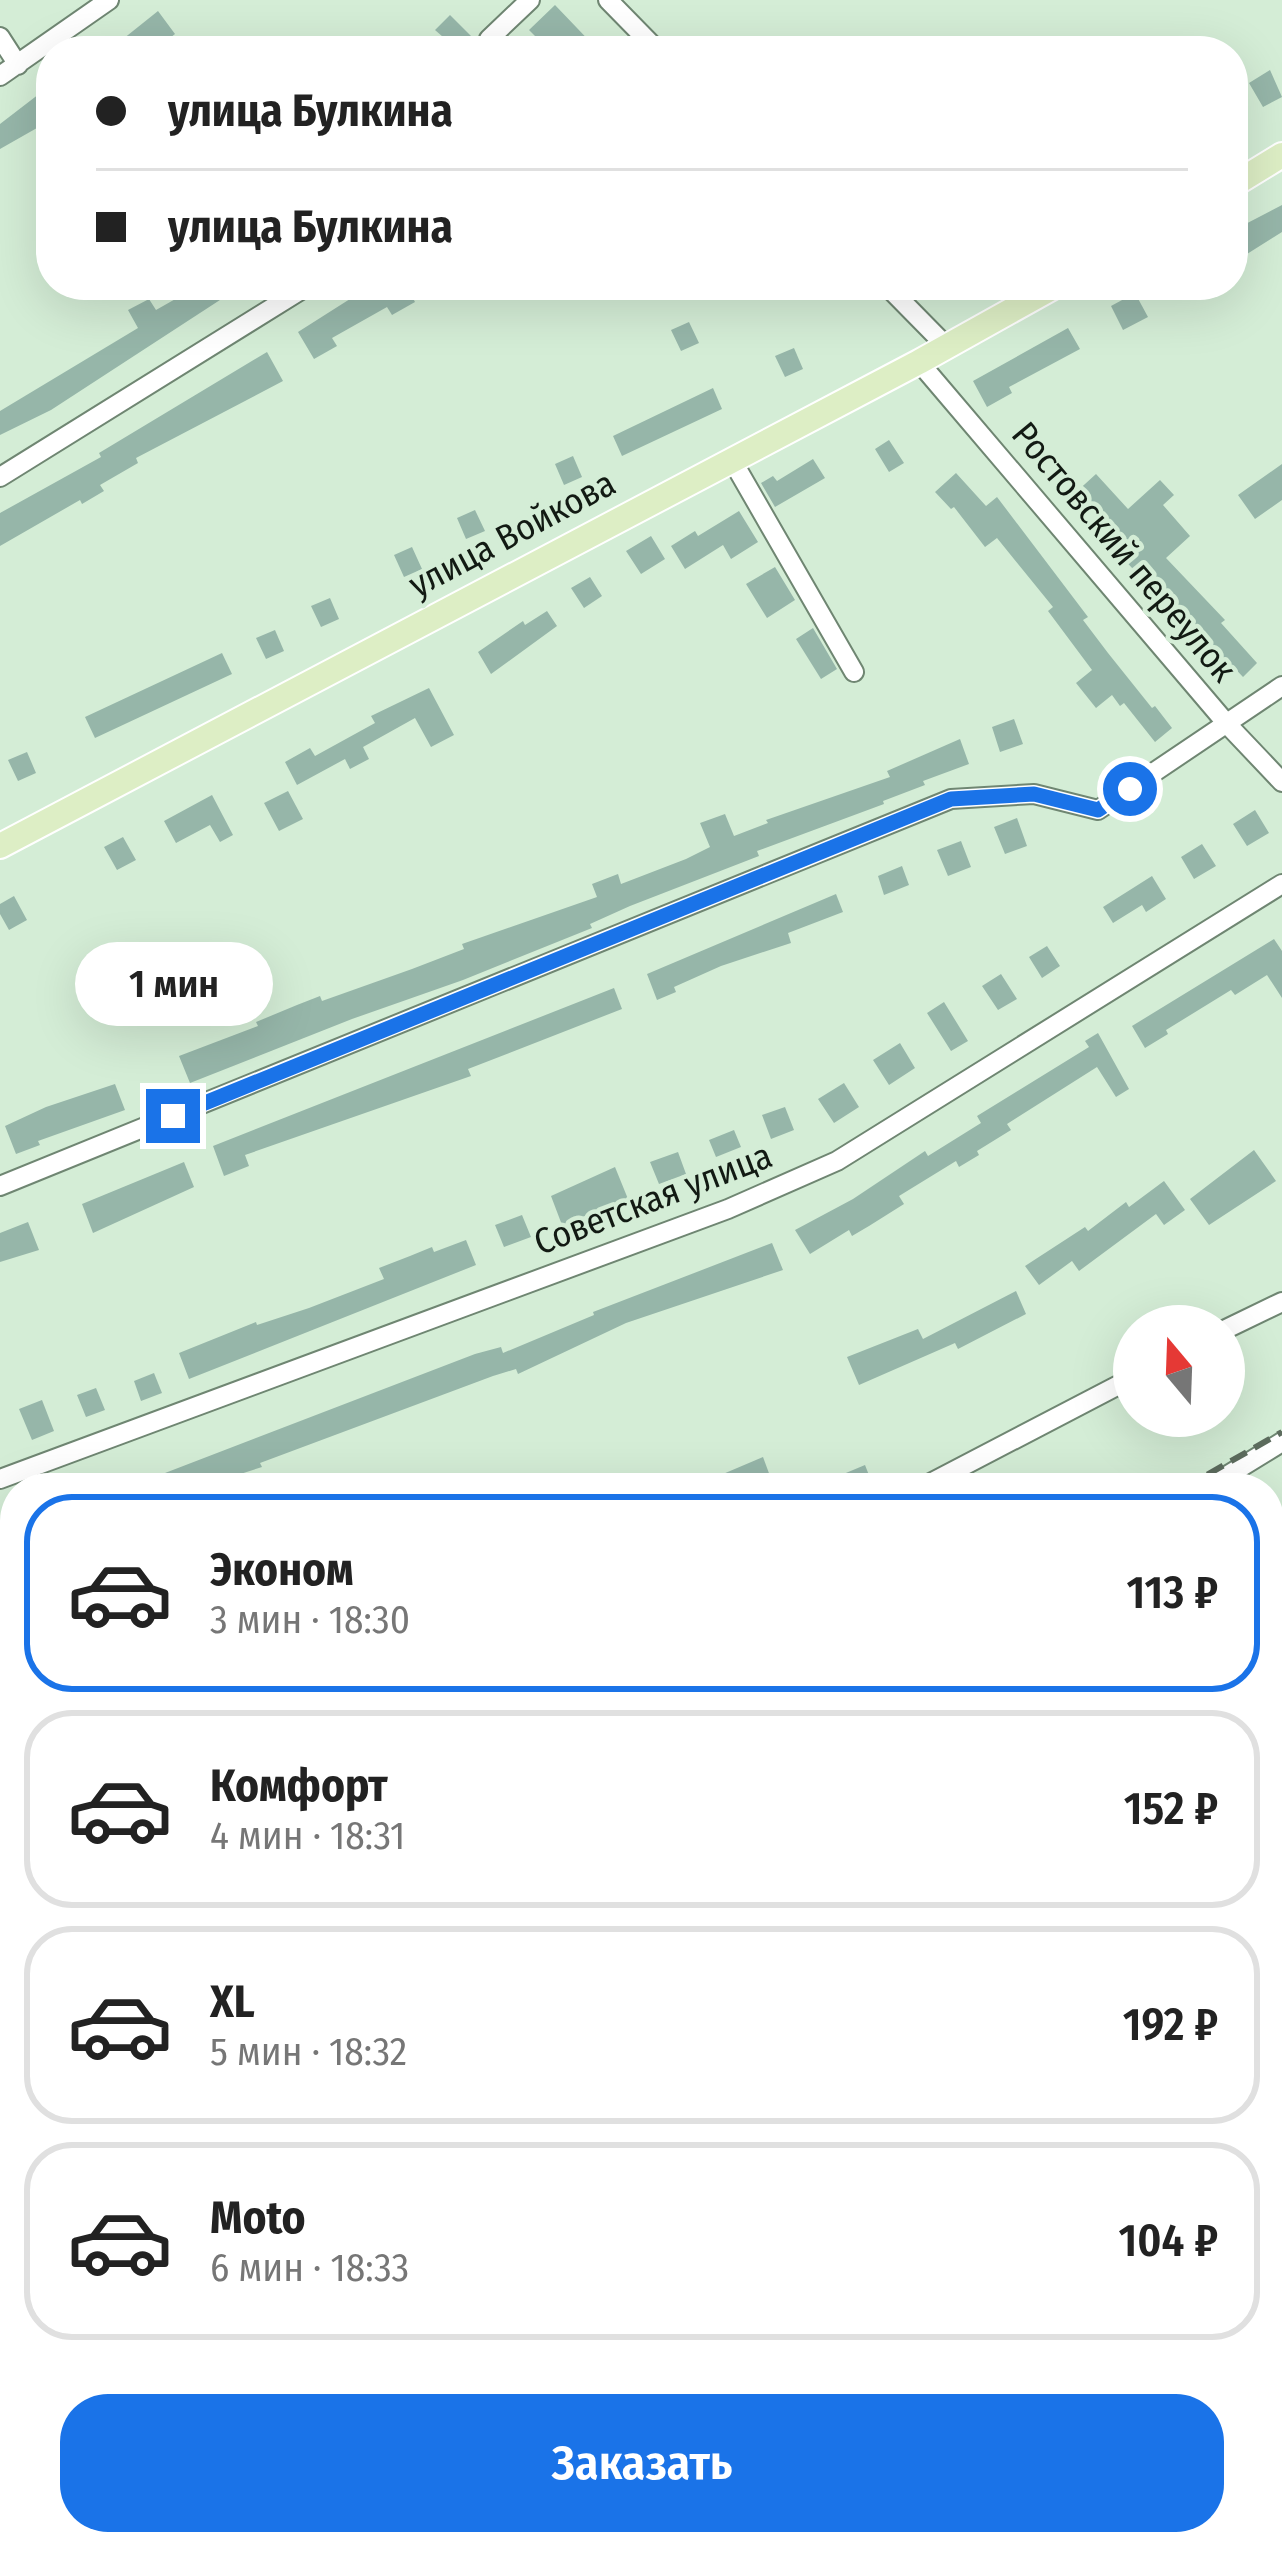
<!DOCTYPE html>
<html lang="ru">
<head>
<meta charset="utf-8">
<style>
	:root { --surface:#fff; --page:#f6f6f6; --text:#222; --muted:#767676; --line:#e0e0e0; --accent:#1a73e8 }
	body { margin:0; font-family:"Fira Sans Condensed",sans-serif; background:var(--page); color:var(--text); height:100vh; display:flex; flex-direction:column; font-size:45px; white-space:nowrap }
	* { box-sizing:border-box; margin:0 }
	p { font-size:39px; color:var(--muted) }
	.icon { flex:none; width:66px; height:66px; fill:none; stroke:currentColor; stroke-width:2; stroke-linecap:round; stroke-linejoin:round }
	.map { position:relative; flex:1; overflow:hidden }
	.panel { position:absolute; left:0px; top:1473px; width:1284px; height:1083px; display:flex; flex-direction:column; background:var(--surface); border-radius:48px 48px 0 0; box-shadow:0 12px 48px #0002 }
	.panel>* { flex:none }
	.top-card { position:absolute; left:36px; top:36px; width:1212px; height:264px; border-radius:48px; box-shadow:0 12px 48px #0002; display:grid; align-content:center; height:264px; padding:0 60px; background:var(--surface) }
	.needle { width:78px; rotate:341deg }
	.tools { position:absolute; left:1113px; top:1305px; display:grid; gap:24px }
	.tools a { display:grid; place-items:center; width:132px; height:132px; border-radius:50%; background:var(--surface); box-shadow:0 12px 48px #0002; font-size:60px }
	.end { position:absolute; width:54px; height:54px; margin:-27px; border:15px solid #1a73e8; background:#fff; box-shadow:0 0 0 6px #fff }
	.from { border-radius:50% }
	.bubble { position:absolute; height:84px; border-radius:42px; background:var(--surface); box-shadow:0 12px 48px #0002; font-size:39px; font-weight:600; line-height:84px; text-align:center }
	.top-card b { display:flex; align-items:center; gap:42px; height:114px; font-size:45px }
	.top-card b+b { border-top:3px solid var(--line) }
	.top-card i { width:30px; height:30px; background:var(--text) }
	ul { padding:21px 0 0; list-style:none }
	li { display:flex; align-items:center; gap:36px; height:198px; margin:0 24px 18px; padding:0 36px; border:6px solid var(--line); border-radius:48px }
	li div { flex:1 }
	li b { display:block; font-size:45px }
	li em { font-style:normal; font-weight:600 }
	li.selected { border-color:var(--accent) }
	li>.icon { width:108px; height:108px; stroke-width:1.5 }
	.action { display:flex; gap:24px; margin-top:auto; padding:24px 60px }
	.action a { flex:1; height:138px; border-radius:48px; background:var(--accent); color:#fff; font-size:48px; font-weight:600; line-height:138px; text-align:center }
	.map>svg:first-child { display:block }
	.green { fill:#b8b679 }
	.building { fill:#96b6a9 }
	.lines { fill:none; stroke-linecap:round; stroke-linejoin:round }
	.minor-casing { stroke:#6f8672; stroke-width:22 }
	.major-casing { stroke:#fff; stroke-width:28 }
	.minor { stroke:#fff; stroke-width:18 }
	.major { stroke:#ddeec5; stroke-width:24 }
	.rail { stroke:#5d6c5e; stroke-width:6; stroke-dasharray:18 9; stroke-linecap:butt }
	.route { stroke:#1a73e8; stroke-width:15 }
	.labels { text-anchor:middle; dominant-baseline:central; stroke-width:9; stroke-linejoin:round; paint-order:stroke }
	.street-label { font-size:36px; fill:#121a13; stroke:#d4edd6 }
</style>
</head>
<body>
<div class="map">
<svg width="1282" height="2554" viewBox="0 0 1282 2554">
	<rect width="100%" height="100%" fill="#d4edd6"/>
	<!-- green -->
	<path class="green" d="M1282,1784V1992L1269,1993V1786Z
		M0,1934H15V2113L0,2117Z
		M1282,2135V2364L1269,2365V2137Z
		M15,2301V2503L0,2504V2302Z"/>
	<!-- building -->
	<path class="building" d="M555,5L599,51H550L529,30Z
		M158,11L175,34L153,51H108Z
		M450,15L473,38L459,51L435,30Z
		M1270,70L1282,97L1263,107L1249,83Z
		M39,94L51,110V120L0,149V124Z
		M1282,205V232L1247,254L1234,230Z
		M200,285H243L51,410L0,435V411L138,328L128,310L149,299L156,310Z
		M372,285H406L415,302L392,315L387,307L332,338L337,346L314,359L298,332Z
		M1135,293L1148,317L1123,330L1111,306Z
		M689,322L699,343L681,351L671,330Z
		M1068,328L1080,349L1009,387L1012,393L987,407L973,381Z
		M794,348L803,369L785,377L775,356Z
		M267,352L283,381L136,458L138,463L100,485L104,491L82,504L80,500L0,546V513L101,457L99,453Z
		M713,388L722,409L622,456L613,436Z
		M889,440L904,463L889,472L875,449Z
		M573,456L582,477L564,485L555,464Z
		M813,459L825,478L775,507L761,483L773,476L777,481Z
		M1282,464V500L1255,519L1238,495Z
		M956,473L986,506L997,497L1088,617L1083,620L1108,653L1152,708L1155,706L1172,728L1155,742L1124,703L1120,706L1112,695L1096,708L1076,683L1092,670L1048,611L1053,607L997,538L985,547L954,507L951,509L935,492Z
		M1096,474L1128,509L1160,480L1174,495L1163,505L1190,536L1166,558L1225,620L1221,623L1257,663L1243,677L1227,660L1222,665L1207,649L1212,644L1187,617L1183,622L1100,534L1106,528L1074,494Z
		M475,510L485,531L466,539L457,518Z
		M739,511L758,542L731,559L723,545L685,569L671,546L695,531L698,536Z
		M651,536L665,559L641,574L626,551Z
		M412,547L422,569L404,577L394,555Z
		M775,567L795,600L767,618L746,584Z
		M590,577L602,596L584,608L571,588Z
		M330,598L339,619L321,627L311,606Z
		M547,611L557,626L491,674L478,652L523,621L525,625Z
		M813,628L837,669L821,679L796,639Z
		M275,630L284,651L266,659L256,638Z
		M222,653L232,674L95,738L85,717Z
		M429,688L454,735L431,747L415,718L363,747L369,759L350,769L345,759L297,785L285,762L310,748L315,756L375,723L371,716Z
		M1014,719L1023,744L1000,752L992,727Z
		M960,739L969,764L923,781L925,785L883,801L884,804L757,851L759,856L630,906L590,924L592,928L463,980L352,1019L190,1083L179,1056L258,1026L256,1022L297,1005L320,996L322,1001L412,969L464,949L462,944L597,897L592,884L618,874L621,884L686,859L710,847L700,823L725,814L734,836L768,823L766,820L890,777L887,771Z
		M27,752L36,773L18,781L8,760Z
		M288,791L303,819L279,831L264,803Z
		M212,795L233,835L220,842L210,825L176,843L164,821Z
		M1255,810L1269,833L1247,846L1233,824Z
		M1017,818L1027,846L1005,854L994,827Z
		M123,837L136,860L117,870L104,847Z
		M961,841L971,867L948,876L937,850Z
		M1202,844L1216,866L1194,879L1181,857Z
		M902,866L909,885L884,895L878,876Z
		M1152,876L1166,899L1146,912L1142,905L1113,923L1103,907Z
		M836,894L843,912L788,933L791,943L721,966L674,987L676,992L657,1000L647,974Z
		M14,896L27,920L9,930L0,914V904Z
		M1274,939L1282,951V998L1267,975L1235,995L1231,990L1166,1030L1168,1034L1145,1048L1132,1026Z
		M1047,946L1060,966L1042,978L1029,957Z
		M1001,974L1017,999L998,1010L982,986Z
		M614,988L622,1009L468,1069L471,1076L245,1155L249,1166L224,1176L213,1146Z
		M944,1002L968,1041L951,1051L927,1013Z
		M1098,1033L1129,1089L1116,1097L1097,1067L1007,1124L1011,1130L977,1151L979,1155L959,1167L956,1161L899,1196L904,1204L869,1226L852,1236L849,1230L810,1254L795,1230L853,1199L925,1151L928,1156L981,1123L977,1116L1089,1047L1085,1041Z
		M900,1043L915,1068L889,1085L873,1060Z
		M844,1083L859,1107L834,1123L818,1099Z
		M115,1084L125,1110L38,1141L40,1145L16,1154L5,1126L46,1107Z
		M785,1107L794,1130L771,1139L762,1115Z
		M734,1130L741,1147L716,1157L709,1140Z
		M1254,1150L1276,1181L1209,1225L1190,1199Z
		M678,1152L686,1174L659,1184L650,1162Z
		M184,1162L194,1187L93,1233L82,1204Z
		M615,1167L628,1199L562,1225L551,1196Z
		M1164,1181L1185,1210L1164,1225L1156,1214L1079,1271L1072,1261L1039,1285L1025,1266L1085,1227L1088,1231L1126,1202L1129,1207Z
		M522,1215L531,1237L504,1247L495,1225Z
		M28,1222L39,1250L0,1262V1233Z
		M466,1240L476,1265L189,1379L179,1353L256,1322L257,1325L309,1308L384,1279L379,1268L410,1256L432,1247L434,1252Z
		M772,1243L783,1270L626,1323L518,1374L516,1369L493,1376L260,1463L262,1467L197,1488H126L475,1354L501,1347L503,1353L594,1315L593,1312Z
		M1016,1291L1026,1314L958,1349L955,1343L859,1385L847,1357L918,1329L923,1339Z
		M154,1373L162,1393L141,1401L134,1381Z
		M96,1388L105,1410L86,1417L77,1395Z
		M42,1400L54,1431L32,1440L19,1409Z
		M763,1457L770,1476L741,1488H728L723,1474Z
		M865,1465L874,1488H810Z"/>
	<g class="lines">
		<defs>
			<path id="minor" d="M608,0L658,51
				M0,37L18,65
				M492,51L489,39L530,0
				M0,76L109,0
				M886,285L947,347
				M919,362L1227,724L1282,782
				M732,460L854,672
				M0,477L309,285
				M0,1186L951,799L1034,794L1098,810L1282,686
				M1224,1330L1282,1302
				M0,1479L728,1209L837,1161L1282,884
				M921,1488L1134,1377
				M1207,1488L1282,1442
				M0,2147L15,2141"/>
			<path id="major" d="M1233,185L1282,155
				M0,846L919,362L1057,285"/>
		</defs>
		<!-- minor casing -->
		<use href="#minor" class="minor-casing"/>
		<!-- major casing -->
		<use href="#major" class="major-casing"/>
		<!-- minor -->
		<use href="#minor" class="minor"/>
		<!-- major -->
		<use href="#major" class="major"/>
		<!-- rail -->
		<path class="rail" d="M1184,1488L1282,1432
			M1269,1735L1282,1734
			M1269,2079L1282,2077
			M0,2133L15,2127
			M0,2222L15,2221"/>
	</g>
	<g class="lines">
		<!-- route -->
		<path class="route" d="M173,1116L951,799L1034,794L1098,810L1130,789"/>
	</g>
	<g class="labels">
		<!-- street labels -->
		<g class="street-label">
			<text transform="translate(512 534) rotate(-28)">улица Войкова</text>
			<text transform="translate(1124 552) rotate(50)">Ростовский переулок</text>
			<text transform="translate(653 1199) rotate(-21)">Советская улица</text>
		</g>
	</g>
</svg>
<div class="tools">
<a><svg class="needle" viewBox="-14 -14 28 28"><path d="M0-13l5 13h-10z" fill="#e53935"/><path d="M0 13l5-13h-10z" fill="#767676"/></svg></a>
</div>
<i class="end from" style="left:1130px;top:789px"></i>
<i class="end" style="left:173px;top:1116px"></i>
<div class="bubble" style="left:75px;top:942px;width:198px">1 мин</div>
<div class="top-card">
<b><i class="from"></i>улица Булкина</b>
<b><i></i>улица Булкина</b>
</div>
<section class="panel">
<ul>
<li class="selected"><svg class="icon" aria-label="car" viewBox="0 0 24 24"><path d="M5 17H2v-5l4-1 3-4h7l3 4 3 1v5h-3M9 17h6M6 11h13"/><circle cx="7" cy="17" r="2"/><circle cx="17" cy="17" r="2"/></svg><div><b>Эконом</b><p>3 мин · 18:30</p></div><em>113 ₽</em></li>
<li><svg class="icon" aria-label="car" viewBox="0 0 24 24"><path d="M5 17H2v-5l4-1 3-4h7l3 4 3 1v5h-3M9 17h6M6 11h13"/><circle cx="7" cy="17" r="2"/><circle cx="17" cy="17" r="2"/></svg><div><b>Комфорт</b><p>4 мин · 18:31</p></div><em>152 ₽</em></li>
<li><svg class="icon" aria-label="car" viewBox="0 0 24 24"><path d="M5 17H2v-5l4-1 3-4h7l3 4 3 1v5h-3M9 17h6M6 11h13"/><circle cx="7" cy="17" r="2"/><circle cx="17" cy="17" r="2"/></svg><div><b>XL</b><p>5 мин · 18:32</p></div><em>192 ₽</em></li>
<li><svg class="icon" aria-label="car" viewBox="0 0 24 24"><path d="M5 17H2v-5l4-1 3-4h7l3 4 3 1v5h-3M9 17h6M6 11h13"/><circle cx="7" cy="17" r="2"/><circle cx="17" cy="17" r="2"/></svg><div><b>Moto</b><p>6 мин · 18:33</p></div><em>104 ₽</em></li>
</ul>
<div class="action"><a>Заказать</a></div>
</section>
</div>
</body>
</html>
